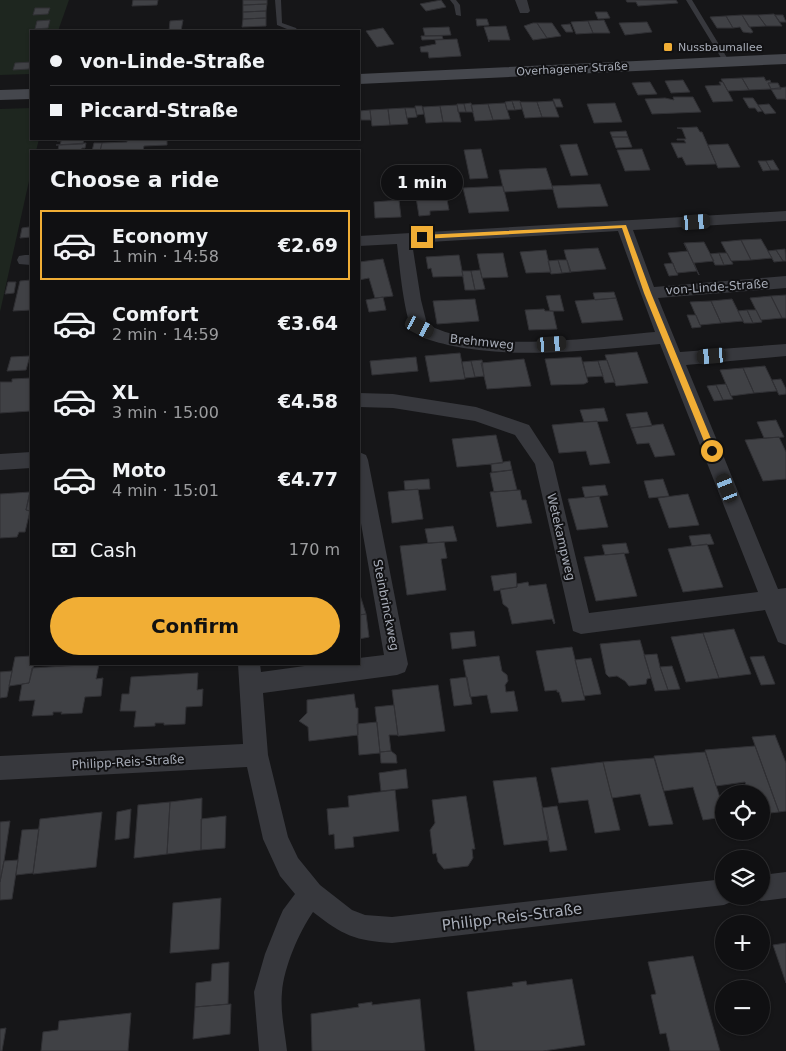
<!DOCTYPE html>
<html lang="en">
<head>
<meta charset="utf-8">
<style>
	:root { --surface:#101012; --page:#1e1e20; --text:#f1f3f6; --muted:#9c9d9f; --line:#303032; --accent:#f1ae35 }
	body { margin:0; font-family:"DejaVu Sans",sans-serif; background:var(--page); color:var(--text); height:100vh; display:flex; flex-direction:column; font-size:19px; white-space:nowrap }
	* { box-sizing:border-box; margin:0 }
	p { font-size:16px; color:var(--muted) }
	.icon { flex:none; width:28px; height:28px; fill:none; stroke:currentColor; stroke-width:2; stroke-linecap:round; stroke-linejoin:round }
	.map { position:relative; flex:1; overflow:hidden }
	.details { position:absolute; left:30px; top:150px; width:330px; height:515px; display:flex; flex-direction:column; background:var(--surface); border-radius:0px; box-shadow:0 1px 4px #0004,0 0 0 1px var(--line) }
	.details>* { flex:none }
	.guide { position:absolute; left:30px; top:30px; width:330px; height:110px; border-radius:0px; box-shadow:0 1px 4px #0004,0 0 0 1px var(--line); display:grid; align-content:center; height:110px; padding:0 20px; background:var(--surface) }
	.fabs { position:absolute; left:715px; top:785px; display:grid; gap:10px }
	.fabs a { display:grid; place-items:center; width:55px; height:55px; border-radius:50%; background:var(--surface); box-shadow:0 1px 4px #0004,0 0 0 1px var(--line); font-size:25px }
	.end { position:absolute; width:22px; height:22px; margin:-11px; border:6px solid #f1ae35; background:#111; box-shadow:0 0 0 2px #111 }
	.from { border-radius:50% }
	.bubble { position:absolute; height:35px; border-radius:18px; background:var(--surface); box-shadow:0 1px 4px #0004,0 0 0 1px var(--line); font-size:16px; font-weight:600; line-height:35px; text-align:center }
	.car { position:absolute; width:15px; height:30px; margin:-15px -8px; border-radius:6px; box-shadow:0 0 4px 1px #0007; background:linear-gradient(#222 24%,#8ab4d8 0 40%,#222 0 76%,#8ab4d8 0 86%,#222 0) }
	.guide b { display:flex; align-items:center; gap:18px; height:48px; font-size:19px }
	.guide b+b { border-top:1px solid var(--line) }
	.guide i { width:12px; height:12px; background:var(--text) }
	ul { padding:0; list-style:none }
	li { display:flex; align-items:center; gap:15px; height:70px; margin:0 10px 8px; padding:0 10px; border:2px solid transparent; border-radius:0px }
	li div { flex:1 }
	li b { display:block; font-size:19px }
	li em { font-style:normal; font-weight:600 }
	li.selected { border-color:var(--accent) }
	li>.icon { width:45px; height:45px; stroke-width:1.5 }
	h2 { padding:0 20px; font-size:22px; line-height:60px }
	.pay { display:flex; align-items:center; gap:12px; height:55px; padding:0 20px; font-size:19px }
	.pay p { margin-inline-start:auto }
	.action { display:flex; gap:10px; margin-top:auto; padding:10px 20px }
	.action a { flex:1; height:58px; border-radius:30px; background:var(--accent); color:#111; font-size:20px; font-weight:600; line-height:58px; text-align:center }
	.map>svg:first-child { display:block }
	.green { fill:#1e261f }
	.building { fill:#404145; stroke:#303034 }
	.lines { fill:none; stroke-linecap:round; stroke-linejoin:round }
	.lane { fill:#37383d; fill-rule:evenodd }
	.street { fill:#37383d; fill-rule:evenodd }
	.secondary { fill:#45474d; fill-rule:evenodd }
	.route { fill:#f1ae35 }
	.poi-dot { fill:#f1ae35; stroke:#111113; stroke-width:2 }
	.labels { text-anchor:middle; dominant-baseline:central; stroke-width:4; stroke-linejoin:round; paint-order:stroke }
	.far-poi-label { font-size:11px; fill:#a8adb8; stroke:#111113; text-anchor:start }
	.far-street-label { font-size:11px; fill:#a8adb8; stroke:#111113 }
	.street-label { font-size:12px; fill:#a8adb8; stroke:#111113 }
	.near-street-label { font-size:15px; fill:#a8adb8; stroke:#111113 }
</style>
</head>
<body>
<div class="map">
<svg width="786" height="1051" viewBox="0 0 786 1051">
	<rect width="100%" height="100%" fill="#161618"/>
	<!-- green -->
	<path class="green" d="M0,0H69L58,31H31V74L0,75Z
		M31,108V139H39L36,151H31V172L0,312V109Z"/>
	<!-- building -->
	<path class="building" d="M133,0H158L157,5L132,6Z
		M243,0H267V4L243,5Z
		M441,0L446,7L426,11L420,4Z
		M626,0H676L678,3L638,6L636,2H627Z
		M267,4L266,11L243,12V5Z
		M35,8H50L48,14L33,15Z
		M266,11V18L243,19V12Z
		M595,12H607L610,18L598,19Z
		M774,14L782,26H766L758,15Z
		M742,15H758L766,26L749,27Z
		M742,15L753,32L751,33L743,32L740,27L733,28L726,16Z
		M775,15H783L786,22H780Z
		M726,16L733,28H717L710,17Z
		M266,18V26L242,27L243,19Z
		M476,19H487L489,25L477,26Z
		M50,20L48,28L35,29L37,21Z
		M183,20L181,31H169L170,21Z
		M604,20L610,33H593L588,21Z
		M588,21L593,33L576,34L571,22Z
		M647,22L652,32L625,35L619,23Z
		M533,23H537L547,38L533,40L524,26Z
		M537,23H552L561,36L547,38Z
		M570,24L573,32H566L561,25Z
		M506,26L510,40H489V42L484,27Z
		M449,27L451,35L425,36L423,28Z
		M383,28L394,44L377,47L366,31Z
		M421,36H442L443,39L422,40Z
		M457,39L461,56L429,58L428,52H421L420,47L436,44L435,40Z
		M31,62L29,69L13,70L15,63Z
		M764,77L766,81L770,80L771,83H768L771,89L749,90L742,78Z
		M742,78L749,90L728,91L721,79Z
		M683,80L690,92L671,93L665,81Z
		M650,82L657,94L638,95L632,83Z
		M719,82H723L733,101L713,102L705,86L721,85Z
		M768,83H778L781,89H771Z
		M786,87V100L785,99H777L771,89Z
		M673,97H693L701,112L652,114L645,99L665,98L674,100Z
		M743,98H753L762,111L758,112L755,108H749Z
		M553,99H560L563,107H556Z
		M512,101L515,110H507L505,102Z
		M512,101H520L522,109L515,110Z
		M553,101L559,117H542L537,102Z
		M520,102H537L542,117L525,118Z
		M471,103L473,112H466L464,104Z
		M505,103L510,119L493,120L488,104Z
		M615,103L622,122L594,123L587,104Z
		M457,104H464L466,112H458Z
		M488,104L493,120L475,121L471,105Z
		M769,104L776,113L765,114L758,105Z
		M415,106H422L424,114L417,115Z
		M440,106L457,105L461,122H443Z
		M440,106L443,122L426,123L423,107Z
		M405,108H415L417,117L407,118Z
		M405,108L408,124L390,125L388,109Z
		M388,109L390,125L372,126L370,110Z
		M370,110L371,120H361L359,111Z
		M697,127L700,132H702L716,164L686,165L682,157L678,158L671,143H686L684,140H677V139H686L682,129L677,128Z
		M626,131L628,137H612L610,132Z
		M612,137H628L632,147L616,148Z
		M61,139H84L83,144L60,145L61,141H57Z
		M127,139H167V145L144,146L143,151H100L102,143L127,142Z
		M86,143L85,148H82L81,151H55L58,150L59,145H56Z
		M94,143H102L100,151H92Z
		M577,144L588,175L571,176L560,145Z
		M728,144L740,167L718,168L708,145Z
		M481,149L488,178L470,179L464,150Z
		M642,149L650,170L625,171L617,150Z
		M773,160L779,170H771L766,161Z
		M758,161H766L771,170L763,171Z
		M546,168L553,189L504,192L499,170Z
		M452,176L454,187H444L442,177Z
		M600,184L608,206L558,208L552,186Z
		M405,186L406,197L397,198L395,187H389Z
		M503,186L509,211L469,213L463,188Z
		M445,189L449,210L430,211V215L419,216L415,191Z
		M399,200L401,217L375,218L374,202Z
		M29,227H31V237L20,238L22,228Z
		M761,239L772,258L751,260L741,240Z
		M741,240L751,260L731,261L721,242Z
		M704,242L714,261L694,263L699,275L684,243Z
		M684,243L699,275L697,271L677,273L668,253L688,251Z
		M598,248L606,269L570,272L564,250Z
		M785,249L786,261H783L776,250Z
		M546,250L551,272L526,273L520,252Z
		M776,250L783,261L774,262L768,251Z
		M503,253L508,277L482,278L477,254Z
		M719,253L724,265H715L710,254Z
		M719,253H727L733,264L724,265Z
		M459,255L463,276L433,277L431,268L428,269L426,257Z
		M383,259L393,296L375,298L369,278L359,280V262Z
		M558,260H567L571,272L562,273Z
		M558,260L562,273L551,274L548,261Z
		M673,263L675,269L678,275L669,276L664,264Z
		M480,270L485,289L475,290L471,271Z
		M462,271H471L475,290H465Z
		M31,280V310L13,311L20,281Z
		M8,282H16L14,293L5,294Z
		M614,292L616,298L595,300L593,293Z
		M560,295L564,311H550L546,296Z
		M786,295V318H782L771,296Z
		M771,296L782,318L761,320L750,298Z
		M383,297L386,310L369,312L366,300Z
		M616,298L623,320L582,323L575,301Z
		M475,299L479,321L437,324L433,301Z
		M732,299L743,321L721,323L711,301Z
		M711,301L721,323L700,325L690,302Z
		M544,309L545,311H553L557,329L529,330L525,310Z
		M747,310L753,323H744L738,311Z
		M747,310H756L762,322L753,323Z
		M687,315H696L701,327L692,328Z
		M637,352L648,383L616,386L605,355Z
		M460,353L465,379L430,382L425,356Z
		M30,356L26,370L7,371L11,357Z
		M416,357L418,371L372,375L370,361Z
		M581,357L588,382L584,384L551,385L545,359Z
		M524,359L531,386L487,389L481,363Z
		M482,360L484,376L475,377L471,361Z
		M607,360L615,382L605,383L598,361Z
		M471,361L475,377L465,378L462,362Z
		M598,361L603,376L587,377L583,362Z
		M765,366L777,391L754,393L743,368Z
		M743,368L754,393L731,396L720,370Z
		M31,378V411L0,413V382H12V379Z
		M781,379L786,389V394L779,395L772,380Z
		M726,384L731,396L733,399L723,400L716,385Z
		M716,385L723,400L714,401L707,386Z
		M604,408L608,421L584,422L580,410Z
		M647,412L652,426L631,428L626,414Z
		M776,420L784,437L764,438L757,422Z
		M597,421L610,463L590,465L586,451L559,453L552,425Z
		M663,424L675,455L655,457L649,443L637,444L631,428Z
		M496,435L503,463L457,467L452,439Z
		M779,437L786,452V479L763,481L745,440Z
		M510,461L512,470L492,472L491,464Z
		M512,470L517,490L494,492L490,473Z
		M429,479L430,489L405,490L404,481Z
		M663,479L669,496L649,498L644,481Z
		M605,485L608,495L585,498L582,487Z
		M418,489L423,519L392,523L388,492Z
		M520,490L522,500H526L532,523L497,527L490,492Z
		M30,492L31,511H30L26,510Z
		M30,492L26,510L30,511L25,532H19L17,537L0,538V494Z
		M688,494L699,525L669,528L658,498Z
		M599,496L608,527L577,530L568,499Z
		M453,526L457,541L428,543L425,529Z
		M710,534L714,544L692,546L689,536Z
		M444,542L447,558L441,559L446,590L407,595L400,546Z
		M626,543L629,553L605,555L602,545Z
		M707,544L723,587L683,592L668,549Z
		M624,553L637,596L596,601L584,557Z
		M516,573L517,587L494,591L491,576Z
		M528,582L529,586L546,584L555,623L554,624L552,619L512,624L508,608L503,604L500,589L517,587V584Z
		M359,592L366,614L359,615Z
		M366,614L369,637L359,639V615Z
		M734,629L751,674L719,678L703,633Z
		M474,631L476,646L452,649L450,633Z
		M703,633L719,678L686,682L671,637Z
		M640,640L651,678L647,679L646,684L629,686L625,681L617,676L609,677L606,674L600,644Z
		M572,647L585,700L562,702L559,692H557V690L545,691L536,651Z
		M657,654L660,667L668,690L655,691L644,655Z
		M31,656V664H34L29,683L9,686L15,657Z
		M499,656L502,671L507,675L508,681L505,685L506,692L514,691L518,711L491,713L487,695L470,697L463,660Z
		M764,656L775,684L761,685L750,657Z
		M591,658L601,694L584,696L575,660Z
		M99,664L96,679L103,678L101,696L85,697L82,713L61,714L62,712H53V715L32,716L35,700L19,701L22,684L29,683L32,668Z
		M672,666L680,689L668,690L660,667Z
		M12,671L7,697L0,698V672Z
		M198,673L197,690L203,689L202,706L186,707L185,724L164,725V723H155V726L134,727L136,711H120L122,694H129L131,677Z
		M467,677L472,704L454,706L450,679Z
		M438,685L445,731L398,736L392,690Z
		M354,694L356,708H358V735L309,741L308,727L299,721L307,713V700Z
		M394,705L398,735H389L391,751L380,752L375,707Z
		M377,722L380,753L359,755L357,724Z
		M775,735L786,763V811L779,812L752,737Z
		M755,746L779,812L761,814V794H749L745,782L716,786L705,750Z
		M391,751L396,755L397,763H381L380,752Z
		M705,752L724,810V817L703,820L693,787L664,791L654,756Z
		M654,758L673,824L649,826L640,794L612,798L603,762Z
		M603,762L620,830L595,833L588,800L559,803L551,768Z
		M406,769L408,788L381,791L379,773Z
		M536,777L549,840L504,845L493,781Z
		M395,790L399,831L353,837L354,847L335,849L334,834L329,835L327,809L349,807L348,796Z
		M466,796L475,849H472L473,858L468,866L444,869L438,862L436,853L433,854L430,830L435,823L432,800Z
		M202,798L201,850L167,854L170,802Z
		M170,802L167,854L134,858L138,805Z
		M557,806L567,850L550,852L542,808Z
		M131,809L129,838L115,840L117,812Z
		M102,812L96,867L33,874L40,819Z
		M226,816L225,848L201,850V819Z
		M10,821L4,861L0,882V822Z
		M39,829L33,873L16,875L22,830Z
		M18,860L12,899L0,900V882L4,861Z
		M221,898L219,949L170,953L173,903Z
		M786,943V983L773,945Z
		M693,956L720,1051H670L666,1033L660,1034L651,995L656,994L648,962Z
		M229,962L228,1004L195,1007L196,983L211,981L212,964Z
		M572,979L585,1045L543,1051H475L467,992L513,986L512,983L526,981L527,985Z
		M420,999L425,1051H312L311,1014L359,1007L358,1004L372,1002V1005Z
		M231,1004L230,1034L193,1039L195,1007Z
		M131,1013L128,1051H41L43,1032L58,1030L59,1021Z
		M6,1028L2,1051H0V1029Z"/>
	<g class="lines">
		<!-- lane -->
		<path class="lane" d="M275,0H281L282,23L296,28L298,31H292L277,25Z
			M450,0H456L460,5L461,16L456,15L454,5Z
			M686,0H692L729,61L728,62L723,61Z"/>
		<!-- street -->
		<path class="street" d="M515,0H527L530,11L528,13H520Z
			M786,211V221L633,230L654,287L786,276V288L658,298L680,352L786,344V356L686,365L778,589L786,588V645L778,642L765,610L581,634L573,631L535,464L515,435L475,421L393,408L359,407V393L393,394L476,407L529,425L553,462L589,613L758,592L660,344C589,350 517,360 448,345C437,342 420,339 413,330C404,318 399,261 397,244L359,246V236ZM618,231L655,332C593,337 483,355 427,324L421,300L412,243Z
			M25,255H31V265L19,264L17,260L19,256Z
			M31,452V468L0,470V454Z
			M359,452L366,455L368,460L408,664L405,672L397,675L263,693L268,755L288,837L298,858L320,885L352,910L365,915L392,917L724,879V896H735L733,901L724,905L392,943C356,941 342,935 313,912C299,932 284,967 282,992C280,1011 285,1032 287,1051H259L254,992L265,954L279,919L283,910L295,894L280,876L263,839L247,767L0,780V756L243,744L238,664H260L261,672L319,664H359V658L384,655L359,512Z
			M786,872V898L761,901L752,897L761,896V875Z"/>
		<!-- secondary -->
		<path class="secondary" d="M786,54V64L359,84V74Z
			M31,89V99L0,100V90Z"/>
	</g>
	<!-- route -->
	<path class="route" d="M626,225L651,293L716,451L715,454H712L708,451L644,293L622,228L422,239L419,237L422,235Z"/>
	<!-- markers -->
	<rect class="poi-dot" x="663" y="42" width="10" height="10" rx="2.5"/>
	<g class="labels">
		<!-- far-poi labels -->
		<g class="far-poi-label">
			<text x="678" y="47">Nussbaumallee</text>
		</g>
		<!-- far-street labels -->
		<g class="far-street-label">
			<text transform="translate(572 69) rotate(-3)">Overhagener Straße</text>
		</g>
		<!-- street labels -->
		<g class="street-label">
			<text transform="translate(717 287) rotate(-4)">von-Linde-Straße</text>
			<text transform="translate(482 342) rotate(6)">Brehmweg</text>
			<text transform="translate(561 537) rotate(77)">Wetekampweg</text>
			<text transform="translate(386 605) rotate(79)">Steinbrinckweg</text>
			<text transform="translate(128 762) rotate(-3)">Philipp-Reis-Straße</text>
		</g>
		<!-- near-street labels -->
		<g class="near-street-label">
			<text transform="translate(512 917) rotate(-7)">Philipp-Reis-Straße</text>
		</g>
	</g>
</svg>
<div class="fabs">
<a><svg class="icon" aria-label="locate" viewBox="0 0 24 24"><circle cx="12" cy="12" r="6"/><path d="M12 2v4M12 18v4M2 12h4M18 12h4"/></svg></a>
<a><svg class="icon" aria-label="layers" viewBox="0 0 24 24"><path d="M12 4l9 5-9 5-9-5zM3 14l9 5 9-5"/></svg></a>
<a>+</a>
<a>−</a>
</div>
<i class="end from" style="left:712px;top:451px"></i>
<i class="end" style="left:422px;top:237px"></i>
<div class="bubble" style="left:381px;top:165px;width:82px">1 min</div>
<i class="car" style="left:696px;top:222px;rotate:86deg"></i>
<i class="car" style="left:420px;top:327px;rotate:117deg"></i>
<i class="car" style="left:552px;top:344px;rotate:86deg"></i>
<i class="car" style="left:712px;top:356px;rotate:265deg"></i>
<i class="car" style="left:727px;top:488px;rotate:338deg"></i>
<div class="guide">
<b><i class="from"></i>von-Linde-Straße</b>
<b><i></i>Piccard-Straße</b>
</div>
<section class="details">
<h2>Choose a ride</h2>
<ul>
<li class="selected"><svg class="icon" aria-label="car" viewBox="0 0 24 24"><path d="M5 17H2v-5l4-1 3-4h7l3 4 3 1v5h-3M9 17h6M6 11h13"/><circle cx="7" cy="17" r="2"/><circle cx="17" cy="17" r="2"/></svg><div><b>Economy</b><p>1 min · 14:58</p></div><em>€2.69</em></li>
<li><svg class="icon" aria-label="car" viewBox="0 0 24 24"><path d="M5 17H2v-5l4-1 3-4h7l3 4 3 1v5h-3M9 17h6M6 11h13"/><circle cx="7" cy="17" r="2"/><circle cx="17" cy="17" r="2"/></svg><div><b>Comfort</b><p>2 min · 14:59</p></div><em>€3.64</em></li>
<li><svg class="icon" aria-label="car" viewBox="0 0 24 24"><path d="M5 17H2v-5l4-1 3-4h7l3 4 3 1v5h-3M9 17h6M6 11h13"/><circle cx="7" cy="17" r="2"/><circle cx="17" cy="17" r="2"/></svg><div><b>XL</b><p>3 min · 15:00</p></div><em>€4.58</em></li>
<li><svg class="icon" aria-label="car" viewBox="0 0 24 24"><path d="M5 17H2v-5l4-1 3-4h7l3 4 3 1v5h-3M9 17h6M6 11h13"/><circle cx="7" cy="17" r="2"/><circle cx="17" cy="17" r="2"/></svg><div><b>Moto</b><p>4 min · 15:01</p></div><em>€4.77</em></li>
</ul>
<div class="pay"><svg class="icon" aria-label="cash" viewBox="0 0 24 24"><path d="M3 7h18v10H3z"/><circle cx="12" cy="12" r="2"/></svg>Cash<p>170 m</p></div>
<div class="action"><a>Confirm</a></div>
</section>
</div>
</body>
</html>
